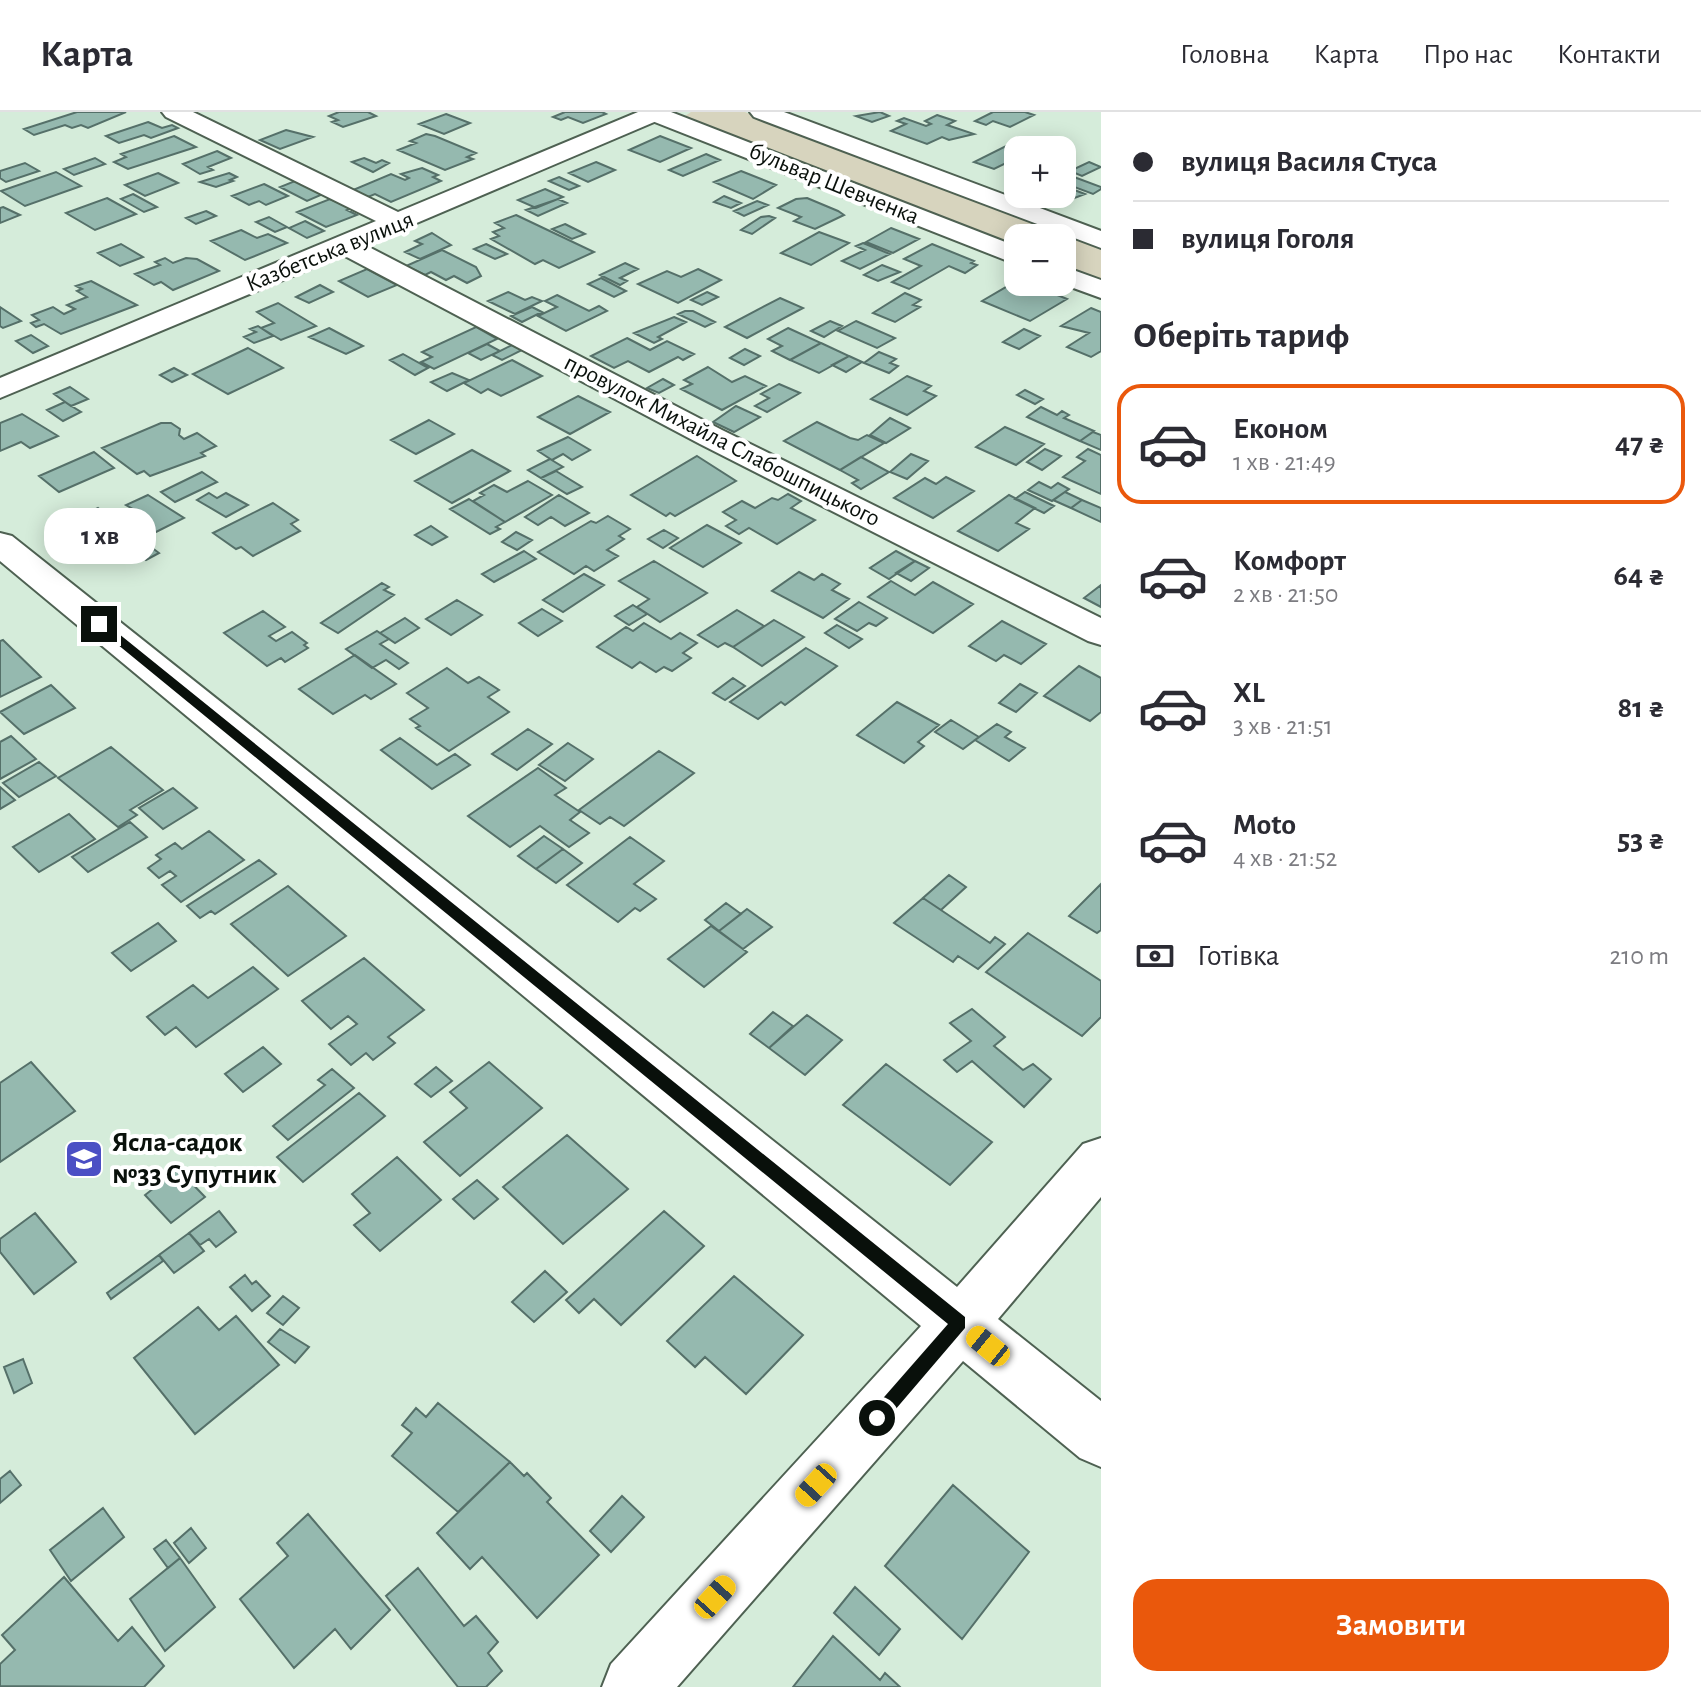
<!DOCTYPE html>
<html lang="uk">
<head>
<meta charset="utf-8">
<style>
	:root { --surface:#fff; --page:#f2f2f3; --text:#2b2b33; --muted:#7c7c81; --line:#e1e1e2; --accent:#ea580c }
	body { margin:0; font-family:"Alegreya Sans",sans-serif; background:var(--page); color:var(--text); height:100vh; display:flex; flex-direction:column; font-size:30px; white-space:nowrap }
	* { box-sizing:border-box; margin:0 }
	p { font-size:26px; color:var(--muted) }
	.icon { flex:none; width:44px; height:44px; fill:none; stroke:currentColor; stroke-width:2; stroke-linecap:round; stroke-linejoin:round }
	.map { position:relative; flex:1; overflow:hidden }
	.side { display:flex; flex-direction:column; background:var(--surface); width:600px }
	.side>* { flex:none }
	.banner { display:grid; align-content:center; height:176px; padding:0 32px; background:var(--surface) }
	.fabs { position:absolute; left:1004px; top:24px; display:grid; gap:16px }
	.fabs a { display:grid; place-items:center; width:72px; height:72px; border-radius:16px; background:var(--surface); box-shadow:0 4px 20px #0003; font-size:40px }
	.end { position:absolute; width:36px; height:36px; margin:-18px; border:10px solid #09100b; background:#fff; box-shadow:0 0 0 4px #fff }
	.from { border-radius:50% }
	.bubble { position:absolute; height:56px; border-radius:24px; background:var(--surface); box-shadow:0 4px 20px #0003; font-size:26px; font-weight:700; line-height:56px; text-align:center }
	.car { position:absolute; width:24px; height:48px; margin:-24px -12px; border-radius:10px; box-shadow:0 0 6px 2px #0007; background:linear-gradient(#f5c518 24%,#345 0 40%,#f5c518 0 76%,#345 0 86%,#f5c518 0) }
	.banner b { display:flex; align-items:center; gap:28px; height:76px; font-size:30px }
	.banner b+b { border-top:2px solid var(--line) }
	.banner i { width:20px; height:20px; background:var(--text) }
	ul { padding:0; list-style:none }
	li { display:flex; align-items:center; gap:24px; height:120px; margin:0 16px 12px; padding:0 16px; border:4px solid transparent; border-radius:24px }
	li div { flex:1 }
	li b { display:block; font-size:30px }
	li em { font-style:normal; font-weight:700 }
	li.current { border-color:var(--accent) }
	li>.icon { width:72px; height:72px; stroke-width:1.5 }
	h2 { padding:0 32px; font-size:36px; line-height:96px }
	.pay { display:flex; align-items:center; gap:20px; height:88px; padding:0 32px; font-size:30px }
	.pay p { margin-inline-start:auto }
	.primary-button { display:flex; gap:16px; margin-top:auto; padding:16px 32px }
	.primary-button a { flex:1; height:92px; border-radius:24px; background:var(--accent); color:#fff; font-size:32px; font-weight:700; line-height:92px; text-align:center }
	header { display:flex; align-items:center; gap:48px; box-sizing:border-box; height:112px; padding:0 40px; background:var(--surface); border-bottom:2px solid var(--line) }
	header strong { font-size:38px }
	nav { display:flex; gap:44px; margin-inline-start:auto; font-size:28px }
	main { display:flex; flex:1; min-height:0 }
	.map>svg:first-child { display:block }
	.green { fill:#d7d4be }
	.building { fill:#95b9af; stroke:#557069; stroke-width:2 }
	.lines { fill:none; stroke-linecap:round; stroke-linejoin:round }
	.minor-casing { stroke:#4e6152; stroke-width:4 }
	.major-casing { stroke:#4e6152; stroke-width:4 }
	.minor { fill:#fff; fill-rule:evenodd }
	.major { fill:#fff; fill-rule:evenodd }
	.route { fill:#09100b }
	.labels { text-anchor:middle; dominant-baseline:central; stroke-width:8; stroke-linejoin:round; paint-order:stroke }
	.far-street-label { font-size:24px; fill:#09100b; stroke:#fff }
	.poi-label { font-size:28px; font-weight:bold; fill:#09100b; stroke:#fff; text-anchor:start }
</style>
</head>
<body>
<header>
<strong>Карта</strong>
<nav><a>Головна</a><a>Карта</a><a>Про нас</a><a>Контакти</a></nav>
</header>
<main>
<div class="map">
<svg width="1101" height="1575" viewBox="0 0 1101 1575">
	<rect width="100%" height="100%" fill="#d5ecda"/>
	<!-- green -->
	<path class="green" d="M691,0H745L1101,135V170L1062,155V126H1018V138L686,7L685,4Z"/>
	<!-- building -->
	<path class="building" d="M77,0H126L88,16L81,13L72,16L65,13L34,23L24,17Z
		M339,0H368L376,4L343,15L332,10L338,8L329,4Z
		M565,0H602L606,2L583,11L568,5L561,8L553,5Z
		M880,0L889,4L872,10L856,4Z
		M993,0H1025L1034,3L1010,15L993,9L986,13L975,9Z
		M446,2L470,11L444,22L419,12Z
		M937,3L955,9L947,13L974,22L949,28L942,25L927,32L891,19L906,12L897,9L904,6L926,14L931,12L925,9Z
		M148,10L162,16L172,13L178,16L151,26L144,23L119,31L106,24Z
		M286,18L313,25L280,37L260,28Z
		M426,22L435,24L476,41L467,45L473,47L445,58L398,38L416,31L410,29Z
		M174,24L196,35L128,57L114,50L126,45L121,42Z
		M660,24L691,36L660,50L629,38Z
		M1008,33L1023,38H1018L1016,51L1010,49L994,57L974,50Z
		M217,39L231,46L208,55L213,58L200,62L183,52Z
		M706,42L720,48L683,64L669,58Z
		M95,46L105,52L74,63L64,57Z
		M364,46L376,51L382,48L389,51L373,60L352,50Z
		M596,50L615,58L588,70L569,61Z
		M1089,50L1101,55L1082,64L1070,59Z
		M25,51L39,59L6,70L0,66V59Z
		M422,56L438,63L433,65L441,69L391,90L375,82L368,85L353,78L391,62L405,68L409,66L401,62Z
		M741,59L776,73L753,87L714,70Z
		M56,60L81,74L25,94L1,79Z
		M158,61L178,71L145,84L125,73Z
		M229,61L237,65L230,68L233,69L216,75L200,70Z
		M1066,62L1101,75V77L1093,82L1072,74L1069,76L1085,82L1072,87L1060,82H1062V65Z
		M559,65L579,74L569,78L549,69Z
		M295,69L323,82L307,89L280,75Z
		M264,72L288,84L266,93L259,89L249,93L232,84Z
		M545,77L563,85L536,96L518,88Z
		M133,82L157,95L144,100L121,87Z
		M724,84L741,91L731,96L714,90Z
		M107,86L136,102L95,118L66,101Z
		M807,86L838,99L844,103L815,117L794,109L801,105L778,96L796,87Z
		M330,87L352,96L347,98L357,103L326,115L297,100Z
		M558,87L567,91L538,104L526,98Z
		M757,89L768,93L744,104L734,99Z
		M3,95L20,103L0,111V96Z
		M206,99L216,104L196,112L186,106Z
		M516,103L594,140L559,156L543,148L535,152L491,127L499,124L493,120L504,116L495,111Z
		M769,104L775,106L752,122L741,118L761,105Z
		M269,105L287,115L275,120L256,110Z
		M305,109L324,119L307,126L289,116Z
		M565,112L585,122L572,127L552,117Z
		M891,116L919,127L893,141L866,130Z
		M241,118L257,126L268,122L287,131L245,148L211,129Z
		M819,120L849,131L811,153L781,141Z
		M432,121L451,133L420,147L405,140L422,132L415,129Z
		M863,131L890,142L860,157L842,149L865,138L856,134Z
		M121,132L143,145L120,154L98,141Z
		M486,132L507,142L495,147L474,137Z
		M932,132L974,149L971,151L977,153L965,161L949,154L909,177L892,170L921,154L904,147Z
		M442,138L476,155L481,164L467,171L454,164L446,168L431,160L425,163L406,154Z
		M165,146L173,151L186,146L197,147L219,159L173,178L161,170L154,173L135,162L160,153L155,150Z
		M625,151L638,157L620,166L627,169L620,173L600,163Z
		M882,153L900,160L878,169L864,163Z
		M367,157L397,173L368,185L339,169Z
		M698,157L721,168L678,191L638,172L667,159L681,165Z
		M601,166L626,179L614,185L588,172Z
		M1018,168V170H1026L1067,187L1030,209L982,189Z
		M91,169L137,193L61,222L44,212L36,215L31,211L39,208L32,203L53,195L64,202L75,197L67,193L87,185L77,179L82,177L76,174Z
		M320,173L333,180L309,191L296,185Z
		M508,180L525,188L532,185L542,189L515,202L488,189Z
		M707,180L718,185L702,193L691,188Z
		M905,181L921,188L913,193L920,195L895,210L873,201Z
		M557,183L589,199L599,194L607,199L566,219L538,204L557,195L545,189Z
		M780,186L803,196L747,226L725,215Z
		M278,191L316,214L281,228L261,216L274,211L257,200Z
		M0,195L21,209L3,216L0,214Z
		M532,195L542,200L522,210L511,204Z
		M1091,196L1101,200V239L1091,245L1067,235L1089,221L1061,214Z
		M685,199H693L715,210L705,215L678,202Z
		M674,205L686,210L658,225L662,227L654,231L634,221Z
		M830,209L842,214L824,225L811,219Z
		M856,209L895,226L877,236L838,219Z
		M258,214L273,224L254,231L244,225L256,220L250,217Z
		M476,215L497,227L434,257L421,250L432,245L422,240Z
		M329,216L363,234L346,242L309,225Z
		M788,216L821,231L790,248L772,239L782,234L768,227Z
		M1024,217L1040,224L1019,237L1003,230Z
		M31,223L48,234L33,241L16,229Z
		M627,226L650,238L667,229L694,242L683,248L678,245L649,260L628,249L614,256L591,244Z
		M821,231L849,244L819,261L790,248Z
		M487,232L500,239L481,248L468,241Z
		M512,233L522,238L502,248L492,243Z
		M248,236L283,256L228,282L193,262Z
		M745,237L760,244L744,253L730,246Z
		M879,240L896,247L890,251L898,254L889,261L864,251Z
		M403,242L428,256L415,263L390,248Z
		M849,244L862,250L846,260L832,253Z
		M512,248L542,264L501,284L488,277L481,281L464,271Z
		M708,255L732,270L745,264L766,274L722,298L681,277L692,272L684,268Z
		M174,256L187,263L172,270L160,263Z
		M452,261L469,268L447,279L431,270Z
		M907,264L931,274L924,279L936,284L907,303L871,287Z
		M663,267L674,273L659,281L647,276Z
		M779,272L800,281L767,300L755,294L769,286L761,282Z
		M70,275L88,287L71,294L54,282Z
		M1025,278L1043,287L1035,292L1017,283Z
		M578,284L610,300L570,322L538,305Z
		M65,290L81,300L63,309L47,298Z
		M736,294L760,305L734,320L713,310Z
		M1041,295L1057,303L1062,299L1069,303L1064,306L1094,319L1080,329L1027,305Z
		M22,302L58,324L30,336L21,330L0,339V311Z
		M890,306L910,316L886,331L870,323Z
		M429,308L454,322L416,342L391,328Z
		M817,310L850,326L858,328L867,323L884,331L840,358L784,329Z
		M161,311H171L180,317L179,323L184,327L197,321L216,334L201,341L205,344L150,364L144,359L137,362L102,336Z
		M1005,315L1044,332L1016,353L976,335Z
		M1093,320L1101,323V338L1080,329Z
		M568,325L590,338L572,348L563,342L552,348L538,339Z
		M1045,337L1061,344L1042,358L1027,350Z
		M1088,337L1101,343V382L1063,365L1085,349L1077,345Z
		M472,338L510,359L452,391L415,369Z
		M94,340L114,356L59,380L39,364Z
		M911,342L928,349L907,367L890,360Z
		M697,344L736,369L675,404L670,401L666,404L631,383Z
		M861,345L889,360L861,377L852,371L858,368L840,358Z
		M550,347L563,355L541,366L528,358Z
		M556,359L582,375L567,382L541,366Z
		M202,360L217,370L175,390L161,380Z
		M946,365L974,379L933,406L894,386L925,366L936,372Z
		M528,369L552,383L505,410L473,389L484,383L480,381L494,373L507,380Z
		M1039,370L1051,376L1058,371L1069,377L1052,389L1028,378Z
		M1025,380L1054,394L1044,401L1015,387Z
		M1065,380L1082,388L1071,396L1053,388Z
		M209,381L217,386L226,381L248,393L226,405L197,388Z
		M788,382L801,389L791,396L815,408L777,432L749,416L739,422L726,414L736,408L723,400L742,389L755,396L772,386L778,388Z
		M148,383L184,406L152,422L140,414L113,429L93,416L131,396L126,393Z
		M559,383L589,401L565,414L551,405L538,413L525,405Z
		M1009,383L1035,396L1016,411L1029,417L998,439L958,419Z
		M469,387L505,410L496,415L500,417L490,422L450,397Z
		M1082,388L1101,396V410L1071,396Z
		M273,391L298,408L291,412L300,419L253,444L241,435L236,437L213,421Z
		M98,396L107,403L85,414L75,407Z
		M608,404L630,417L619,424L624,427L607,438L618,444L594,459L586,454L574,462L538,440L591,409L596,411Z
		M707,413L741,431L703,455L670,436Z
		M431,414L447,425L432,433L415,423Z
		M664,418L678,426L663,436L648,427Z
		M516,420L532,428L517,438L502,430Z
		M147,432L159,441L146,448L133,438Z
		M524,439L536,447L494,470L482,462Z
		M896,439L915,449L889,467L870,456Z
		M654,449L707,481L660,510L637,495L649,487L619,469Z
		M915,449L929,456L911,469L896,461Z
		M799,460L814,468L822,462L840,472L832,478L849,487L823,506L772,479Z
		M584,462L604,473L563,500L543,488Z
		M891,469L915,483L933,470L973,492L933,521L868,485Z
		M382,471L389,475L384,478L394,483L338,521L321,511Z
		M1101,473V495L1084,486Z
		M457,488L482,503L451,523L426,507Z
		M859,490L887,506L876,514L869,511L857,519L835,507Z
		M633,493L647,502L629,513L615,504Z
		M542,497L562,509L538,524L519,511Z
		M737,498L764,514L733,535L725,531L718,535L698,523Z
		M263,499L285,515L269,524L276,529L292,520L307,531L304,533L308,536L285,550L281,546L267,554L224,521Z
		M405,506L419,516L395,531L380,521Z
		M774,508L804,525L762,554L733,535Z
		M1002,509L1046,532L1021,552L1004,543L996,549L969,534Z
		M644,511L671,527L680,521L697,531L683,541L691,546L672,559L664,555L656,560L640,550L632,556L597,535L626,515L633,519Z
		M837,513L862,527L849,536L825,521Z
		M377,519L389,527L380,532L408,551L399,557L386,548L372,556L346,537Z
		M3,528L41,565L0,585V529Z
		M806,536L837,554L785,593L781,590L758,607L730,590Z
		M355,543L396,572L371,587L365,583L333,602L299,577Z
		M1079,554L1101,566V600L1090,609L1044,584Z
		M447,556L468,571L479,565L499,578L488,585L509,600L449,639L416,616L420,614L410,607L428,596L407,581Z
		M733,566L745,574L725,588L713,581Z
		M1020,572L1037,581L1016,600L999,591Z
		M51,573L75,596L24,622L0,600Z
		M897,590L939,613L918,630L924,634L904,651L857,623Z
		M951,608L979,625L963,637L935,620Z
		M997,612L1011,620L1005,625L1025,636L1009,649L975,628Z
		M528,617L552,632L517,658L492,642Z
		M11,624L36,647L0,667V630Z
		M400,626L437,653L455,642L470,653L432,677L381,638Z
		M568,631L593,647L565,669L539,653Z
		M111,635L163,678L130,698L137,703L118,715L58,666Z
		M659,639L694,661L624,714L610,705L600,712L579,698Z
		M39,650L56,664L19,685L3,671Z
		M538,656L566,676L555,683L580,700L570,708L589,721L569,735L540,714L510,735L468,704Z
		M0,675L15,688L0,697Z
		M173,676L197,696L163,717L139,696Z
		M69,702L95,727L39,760L13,735Z
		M130,710L147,725L88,760L72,745Z
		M209,719L244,748L181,790L162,773L176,764L170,759L159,766L148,756L161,747L156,743L175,731L182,737Z
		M544,724L563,737L536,757L518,744Z
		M630,725L664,749L634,772L656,787L640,799L635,796L618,810L567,773Z
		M563,737L582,751L556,771L536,757Z
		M259,748L276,762L215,802L211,799L200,806L187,794Z
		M949,763L966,775L941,798L923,786Z
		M1101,772V818L1097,821L1069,804Z
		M288,774L346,824L288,864L231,812Z
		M923,786L990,831L995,825L1005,832L978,857L958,844L953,850L894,811Z
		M726,791L741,802L719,819L705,808Z
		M747,797L772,815L743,837L719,819Z
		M158,811L176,829L131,859L112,841Z
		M711,814L747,840L704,875L668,847Z
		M1028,821L1101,869V905L1082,924L986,860Z
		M364,846L424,898L388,925L395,931L373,948L366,941L351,953L329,932L357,912L348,904L331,917L302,889Z
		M253,855L278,877L196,935L176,915L165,923L147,905L193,873L208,886Z
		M972,897L1005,925L994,934L1023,958L1033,952L1051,967L1024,995L972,949L957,960L944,948L971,929L950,911Z
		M773,900L793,914L769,936L750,922Z
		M807,903L842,928L805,963L769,936Z
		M263,935L281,952L243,980L225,962Z
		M31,950L75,999L0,1050V971Z
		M489,950L542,996L460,1064L424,1030L467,996L450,980Z
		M886,952L992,1030L950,1073L843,993Z
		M436,955L452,969L431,985L415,972Z
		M332,957L354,976L288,1028L273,1014L325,973L318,968Z
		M359,981L385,1004L303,1070L277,1045Z
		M567,1023L628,1077L563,1132L503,1075Z
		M397,1045L441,1088L380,1139L354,1113L370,1101L352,1082Z
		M178,1057L205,1085L171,1111L145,1083Z
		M477,1068L498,1087L474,1107L453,1087Z
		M219,1099L236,1120L216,1135L209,1127L200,1133L189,1121Z
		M664,1099L704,1134L621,1213L594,1187L579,1201L566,1188Z
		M35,1101L76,1150L34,1182L0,1140V1127Z
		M189,1121L204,1139L174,1161L159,1143Z
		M159,1143L163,1149L111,1187L107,1181Z
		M545,1159L567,1180L534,1210L512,1190Z
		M245,1163L252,1172L256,1169L270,1184L252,1199L230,1175Z
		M734,1164L803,1223L746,1282L705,1245L695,1255L667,1229Z
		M283,1184L299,1196L283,1213L267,1201Z
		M198,1195L219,1218L236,1204L279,1253L195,1322L134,1246Z
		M280,1217L309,1235L295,1251L268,1230Z
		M23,1247L32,1271L14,1281L4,1255Z
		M438,1291L510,1350L458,1400L392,1344L412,1321L402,1313L416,1296L426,1305Z
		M510,1350L524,1364L527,1361L551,1386L547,1390L599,1443L537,1506L482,1445L470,1457L437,1421Z
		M10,1359L21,1373L0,1391V1367Z
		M953,1373L1029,1440L962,1527L885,1454Z
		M622,1384L644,1405L611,1440L590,1419Z
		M103,1396L124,1425L71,1469L50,1438Z
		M308,1402L390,1498L351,1537L335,1517L294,1556L240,1487L288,1444L277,1431Z
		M191,1416L206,1436L189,1451L174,1431Z
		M166,1428L180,1446L168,1456L154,1437Z
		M180,1446L215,1495L165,1539L130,1487Z
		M418,1456L464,1514L476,1504L498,1530L488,1541L502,1559L486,1575H458L386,1484Z
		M64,1465L118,1529L132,1515L164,1554L144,1575L0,1574V1552L15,1538L2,1523Z
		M855,1475L900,1517L879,1543L834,1501Z
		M833,1524L880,1568L885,1561L900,1575H793Z"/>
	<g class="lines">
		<defs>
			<path id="minor" d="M162,0H193L398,100L638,0H670L666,5L365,133L722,318L1101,506V533L1088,529L700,332L343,143L0,286V266L376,109L166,5Z
				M0,421L12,424L957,1175L1083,1032L1101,1026V1085L998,1207L1101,1289V1355L1080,1346L963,1249L677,1575H602L611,1552L921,1214L0,449Z"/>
			<path id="major" d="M638,0H671L1018,135V153L642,5Z
				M750,0H784L1101,119V136L754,5Z
				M1062,154L1101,168V186L1057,170H1062Z"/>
		</defs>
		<!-- minor casing -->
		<use href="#minor" class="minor-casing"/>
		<!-- major casing -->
		<use href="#major" class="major-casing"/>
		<!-- minor -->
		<use href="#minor" class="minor"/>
		<!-- major -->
		<use href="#major" class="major"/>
	</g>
	<!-- route -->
	<path class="route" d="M95,509H103L965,1205V1216L883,1312L877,1315L871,1312L868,1306L871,1300L948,1212L95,514Z"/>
	<!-- icons -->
	<defs>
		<symbol id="school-square" viewBox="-11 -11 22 22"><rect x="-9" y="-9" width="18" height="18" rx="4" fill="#4b4fc4" stroke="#fff"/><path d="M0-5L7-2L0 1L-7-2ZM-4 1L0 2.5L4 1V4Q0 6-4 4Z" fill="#fff"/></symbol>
	</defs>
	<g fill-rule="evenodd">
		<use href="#school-square" x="62" y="1025" width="44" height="44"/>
	</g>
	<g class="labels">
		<!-- far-street labels -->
		<g class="far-street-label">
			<text transform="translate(834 72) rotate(22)">бульвар Шевченка</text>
			<text transform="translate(330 140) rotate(-22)">Казбетська вулиця</text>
			<text transform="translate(722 329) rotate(27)">провулок Михайла Слабошпицького</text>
		</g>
		<!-- poi labels -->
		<g class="poi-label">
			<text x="112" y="1031">Ясла-садок<tspan x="112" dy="32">№33 Супутник</tspan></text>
		</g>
	</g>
</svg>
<div class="fabs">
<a>+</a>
<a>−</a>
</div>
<i class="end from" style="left:877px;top:1306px"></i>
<i class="end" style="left:99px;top:512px"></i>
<div class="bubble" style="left:44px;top:396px;width:112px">1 хв</div>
<i class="car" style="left:988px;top:1234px;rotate:309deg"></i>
<i class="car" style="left:816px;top:1373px;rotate:222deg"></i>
<i class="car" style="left:715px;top:1485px;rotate:42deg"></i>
</div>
<section class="side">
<div class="banner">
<b><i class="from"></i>вулиця Василя Стуса</b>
<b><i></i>вулиця Гоголя</b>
</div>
<h2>Оберіть тариф</h2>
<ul>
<li class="current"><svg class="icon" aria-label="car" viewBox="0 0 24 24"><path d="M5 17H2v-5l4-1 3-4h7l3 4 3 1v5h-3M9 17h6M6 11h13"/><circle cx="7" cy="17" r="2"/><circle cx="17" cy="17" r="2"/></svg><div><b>Економ</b><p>1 хв · 21:49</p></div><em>47 ₴</em></li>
<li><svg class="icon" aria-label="car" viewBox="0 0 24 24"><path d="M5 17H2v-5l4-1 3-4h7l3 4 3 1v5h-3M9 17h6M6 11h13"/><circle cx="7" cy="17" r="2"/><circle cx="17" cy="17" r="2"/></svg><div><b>Комфорт</b><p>2 хв · 21:50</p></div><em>64 ₴</em></li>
<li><svg class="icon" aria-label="car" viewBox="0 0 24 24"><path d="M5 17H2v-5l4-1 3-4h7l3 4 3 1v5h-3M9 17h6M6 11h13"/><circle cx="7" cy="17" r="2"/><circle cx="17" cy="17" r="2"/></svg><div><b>XL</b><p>3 хв · 21:51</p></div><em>81 ₴</em></li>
<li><svg class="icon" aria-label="car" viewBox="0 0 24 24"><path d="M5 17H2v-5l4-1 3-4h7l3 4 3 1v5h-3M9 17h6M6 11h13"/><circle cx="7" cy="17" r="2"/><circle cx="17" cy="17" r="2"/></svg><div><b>Moto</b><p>4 хв · 21:52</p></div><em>53 ₴</em></li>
</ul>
<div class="pay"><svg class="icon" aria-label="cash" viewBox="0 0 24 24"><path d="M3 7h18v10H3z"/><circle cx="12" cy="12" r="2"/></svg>Готівка<p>210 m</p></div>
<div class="primary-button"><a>Замовити</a></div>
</section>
</main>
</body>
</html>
